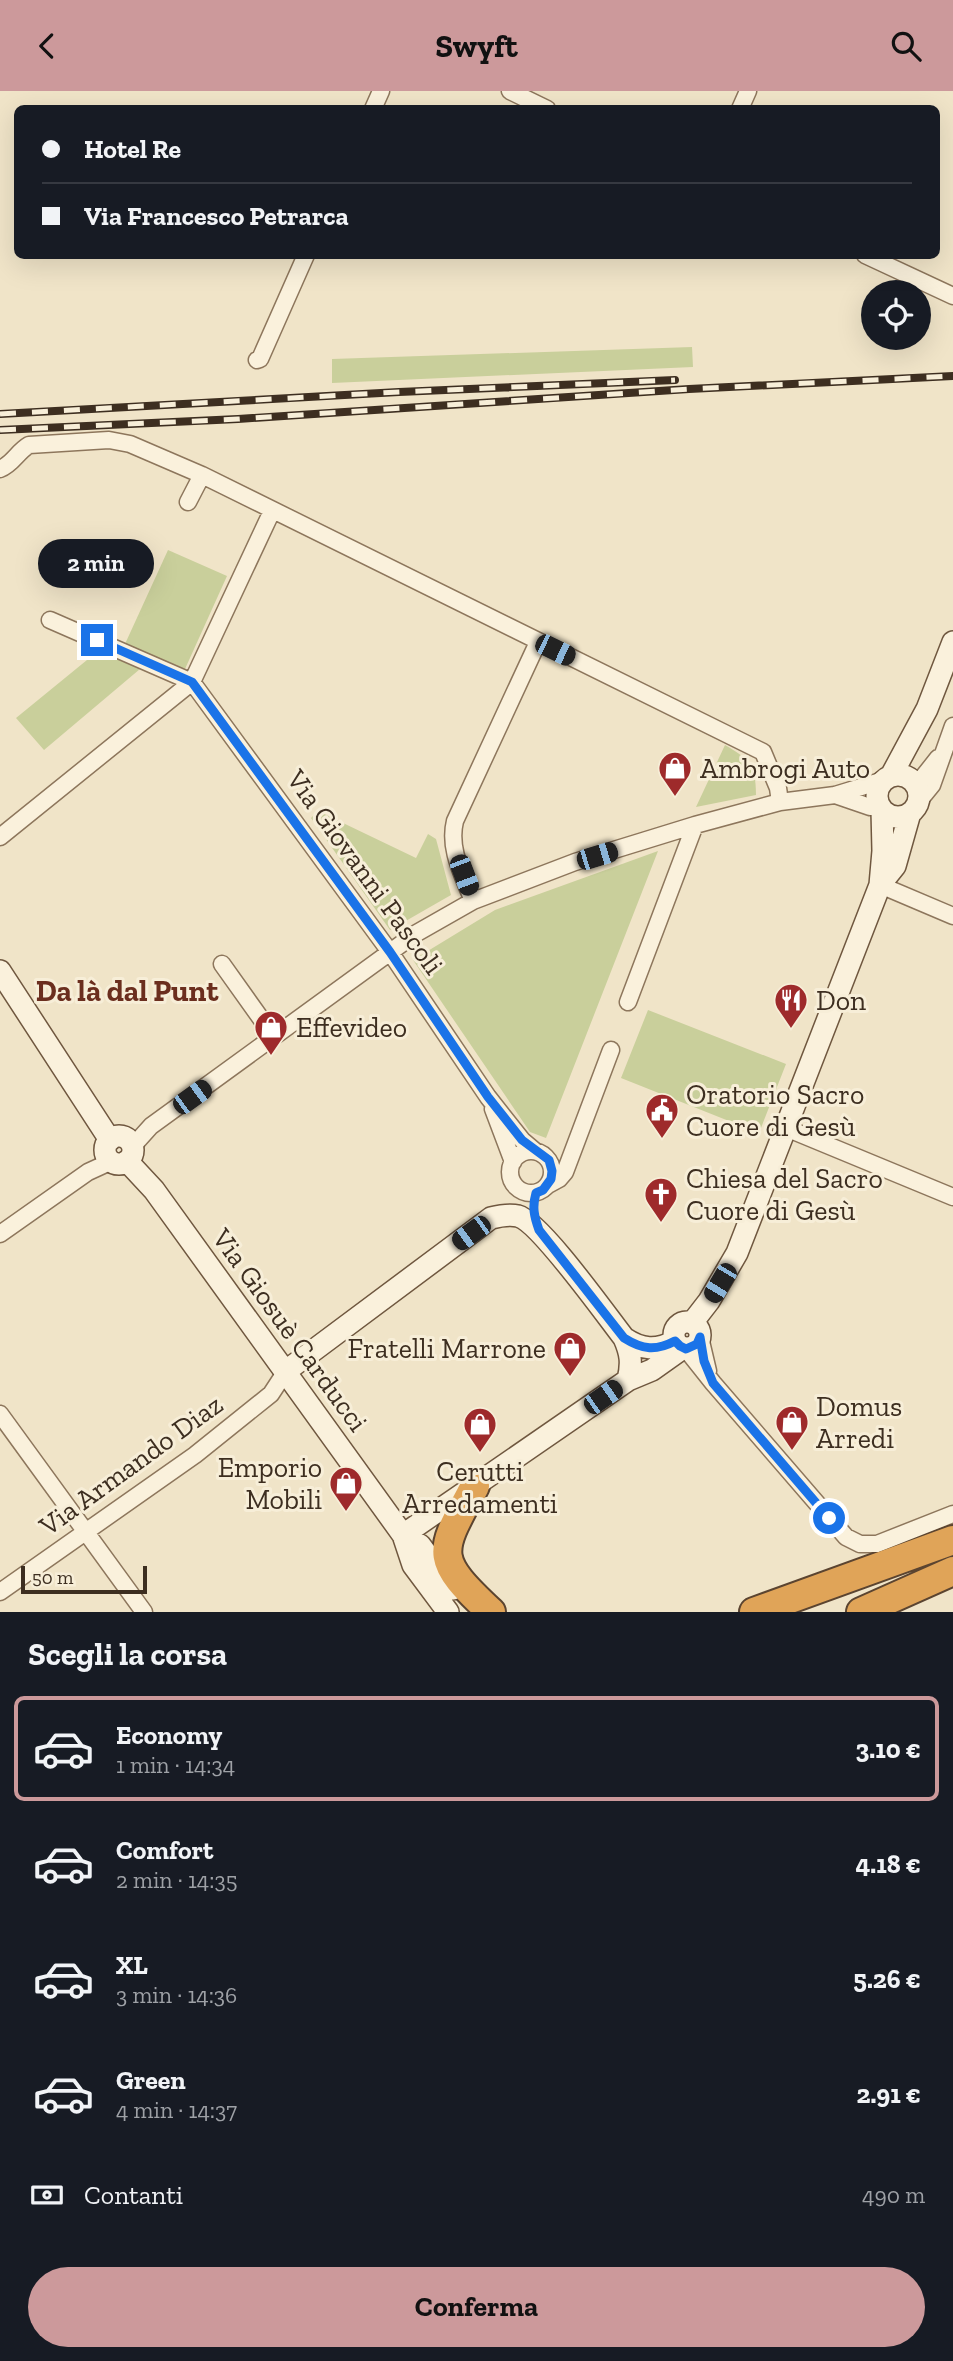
<!DOCTYPE html>
<html lang="it">
<head>
<meta charset="utf-8">
<style>
	:root { --surface:#171b24; --page:#20242c; --text:#f1f3f6; --muted:#9ea1a6; --line:#363941; --accent:#cc999b }
	body { margin:0; font-family:"Zilla Slab",serif; background:var(--page); color:var(--text); height:100vh; display:flex; flex-direction:column; font-size:26px; white-space:nowrap }
	* { box-sizing:border-box; margin:0 }
	p { font-size:23px; color:var(--muted) }
	.icon { flex:none; width:38px; height:38px; fill:none; stroke:currentColor; stroke-width:2; stroke-linecap:round; stroke-linejoin:round }
	.map { position:relative; height:1521px; overflow:hidden }
	.drawer { display:flex; flex-direction:column; background:var(--surface); flex:1 }
	.drawer>* { flex:none }
	.banner { position:absolute; left:14px; top:14px; width:926px; height:154px; border-radius:10px; box-shadow:0 7px 28px #0002; display:grid; align-content:center; height:154px; padding:0 28px; background:var(--surface) }
	.fabs { position:absolute; left:861px; top:189px; display:grid; gap:14px }
	.fabs a { display:grid; place-items:center; width:70px; height:70px; border-radius:50%; background:var(--surface); box-shadow:0 7px 28px #0002; font-size:35px }
	.scale { position:absolute; left:21px; bottom:18px; width:126px; box-sizing:border-box; padding-left:7px; border:4px solid #3d2e20; border-top:0; font-size:19px; line-height:24px; white-space:nowrap; color:#3d2e20; -webkit-text-stroke:5px #f7eed8; paint-order:stroke }
	.end { position:absolute; width:32px; height:32px; margin:-16px; border:9px solid #1a73e8; background:#fff; box-shadow:0 0 0 4px #fff }
	.from { border-radius:50% }
	.bubble { position:absolute; height:49px; border-radius:24px; background:var(--surface); box-shadow:0 7px 28px #0002; font-size:23px; font-weight:700; line-height:49px; text-align:center }
	.car { position:absolute; width:21px; height:42px; margin:-21px -10px; border-radius:9px; box-shadow:0 0 5px 2px #0007; background:linear-gradient(#222 24%,#8ab4d8 0 40%,#222 0 76%,#8ab4d8 0 86%,#222 0) }
	.banner b { display:flex; align-items:center; gap:24px; height:66px; font-size:26px }
	.banner b+b { border-top:2px solid var(--line) }
	.banner i { width:18px; height:18px; background:var(--text) }
	ul { padding:0; list-style:none }
	li { display:flex; align-items:center; gap:21px; height:105px; margin:0 14px 10px; padding:0 14px; border:4px solid transparent; border-radius:10px }
	li div { flex:1 }
	li b { display:block; font-size:26px }
	li em { font-style:normal; font-weight:700 }
	li.active { border-color:var(--accent) }
	li>.icon { width:63px; height:63px; stroke-width:1.5 }
	h2 { padding:0 28px; font-size:32px; line-height:84px }
	.pay { display:flex; align-items:center; gap:18px; height:77px; padding:0 28px; font-size:26px }
	.pay p { margin-inline-start:auto }
	.button { display:flex; gap:14px; margin-top:auto; padding:14px 28px }
	.button a { flex:1; height:80px; border-radius:42px; background:var(--accent); color:#111; font-size:28px; font-weight:700; line-height:80px; text-align:center }
	header { display:flex; justify-content:space-between; align-items:center; height:91px; padding:0 28px; background:var(--accent); color:#111; font-size:32px; font-weight:700 }
	.map>svg:first-child { display:block }
	.green { fill:#c9cf9b }
	.lines { fill:none; stroke-linecap:round; stroke-linejoin:round }
	.street-casing { stroke:#8d765c; stroke-width:19 }
	.secondary-casing { stroke:#6f573f; stroke-width:24 }
	.highway-casing { stroke:#5b4430; stroke-width:32 }
	.street { stroke:#faf1dc; stroke-width:16 }
	.secondary { stroke:#faf1dc; stroke-width:21 }
	.highway { stroke:#e0a458; stroke-width:28 }
	.rail-casing { stroke:#3d2e20; stroke-width:8 }
	.rail { stroke:#f7eed8; stroke-width:5; stroke-dasharray:16; stroke-linecap:butt }
	.route { stroke:#1a73e8; stroke-width:9 }
	.labels { text-anchor:middle; dominant-baseline:central; stroke-width:6; stroke-linejoin:round; paint-order:stroke }
	.poi-label { font-size:28px; fill:#3d2e20; stroke:#f7eed8; text-anchor:start }
	.street-label { font-size:28px; fill:#3d2e20; stroke:#f7eed8 }
	.neighbourhood-label { font-size:30px; font-weight:bold; fill:#6b2e1e; stroke:#f7eed8 }
</style>
</head>
<body>
<header><svg class="icon" aria-label="back" viewBox="0 0 24 24"><path d="M15 5l-7 7 7 7"/></svg>Swyft<svg class="icon" aria-label="search" viewBox="0 0 24 24"><circle cx="10" cy="10" r="6"/><path d="M15 15l6 6"/></svg></header>
<div class="map">
<svg width="953" height="1521" viewBox="0 0 953 1521">
	<rect width="100%" height="100%" fill="#f0e4c8"/>
	<!-- green -->
	<path class="green" d="M692,256L693,276L332,292V268Z
		M168,459L227,485L185,578L125,553Z
		M98,560L140,578L44,659L16,627Z
		M725,654C749,668 756,674 756,704L696,716Z
		M318,720L416,767L428,743L436,748L451,804L390,839L311,727Z
		M658,760L546,1047L530,1041L413,869L495,819Z
		M648,919L786,973L759,1042L621,987Z"/>
	<g class="lines">
		<defs>
			<path id="street" d="M510,0L547,18
				M373,18L381,0
				M740,18L748,0
				M865,164L953,205
				M257,269L260,268L306,164
				M0,378C13,373 17,361 29,354L109,349L130,353L202,384
				M188,411L202,384L763,661L778,697L780,711
				M50,529L192,591L390,861L488,1006L522,1049L535,1060
				M914,690L923,686L938,667
				M835,704L870,716H880
				M919,710L932,694L953,635
				M0,746L192,591L272,420
				M880,794L953,825
				M473,810C463,784 448,758 455,730L538,551
				M222,873L274,946
				M628,911L695,734
				M493,1018L513,1071
				M786,1037L953,1106
				M133,1055L151,1035L415,843L473,810L575,771L695,734L780,711L835,704L884,689
				M510 1081a21 21 0 1 1 42 0a21 21 0 1 1-42 0Z
				M548,1094L559,1088L565,1081L611,959
				M0,1143L88,1081L112,1070
				M700,1246L708,1280
				M686,1258L713,1292L846,1446L860,1453H877L953,1423
				M0,1323L144,1521
				M0,1501L195,1364L271,1303L286,1280"/>
			<path id="secondary" d="M877 705a21 21 0 1 1 42 0a21 21 0 1 1-42 0Z
				M891,685L927,618L953,551
				M883,790L895,775L910,722
				M0,880L110,1049
				M105 1059a14 14 0 1 1 28 0a14 14 0 1 1-28 0Z
				M127,1070L154,1099L403,1444L413,1474L448,1521
				M674 1244a13 13 0 1 1 26 0a13 13 0 1 1-26 0Z
				M692,1232L709,1210L737,1162L880,794L883,760L882,719
				M624,1247C642,1259 656,1260 675,1250
				M286,1280L491,1127C499,1125 509,1123 518,1125C540,1131 606,1224 624,1247C631,1263 632,1272 628,1289
				M403,1444L628,1289L652,1279L683,1257
				M403,1444L420,1454L453,1498"/>
			<path id="highway" d="M475,1395C439,1462 432,1466 491,1521
				M754,1521L953,1449
				M861,1521L953,1480"/>
		</defs>
		<!-- street casing -->
		<use href="#street" class="street-casing"/>
		<!-- secondary casing -->
		<use href="#secondary" class="secondary-casing"/>
		<!-- highway casing -->
		<use href="#highway" class="highway-casing"/>
		<!-- street -->
		<use href="#street" class="street"/>
		<!-- secondary -->
		<use href="#secondary" class="secondary"/>
		<!-- highway -->
		<use href="#highway" class="highway"/>
		<defs>
			<path id="rail" d="M0,323L399,301L675,289
				M0,339L238,328L689,298L953,285"/>
		</defs>
		<!-- rail casing -->
		<use href="#rail" class="rail-casing"/>
		<!-- rail -->
		<use href="#rail" class="rail"/>
	</g>
	<g class="lines">
		<!-- route -->
		<path class="route" d="M97,549L192,591L390,861L488,1006L522,1049L549,1069L552,1080L551,1088L543,1099L536,1102C532,1116 534,1125 539,1139L624,1247C643,1259 656,1260 675,1250L680,1255L686,1258L697,1253L700,1246L704,1270L713,1292L829,1427"/>
	</g>
	<!-- icons -->
	<defs>
		<symbol id="shop-pin" viewBox="-11 -11 22 30"><path d="M0 17L-7.5 6A9.5 9.5 0 1 1 7.5 6Z" fill="#9e2a2b" stroke="#f7eed8"/><path d="M-5-2.5h2.3a2.7 3.5 0 0 1 5.4 0H5L5.5 6h-11ZM-1.5-2.5h3a1.5 2.3 0 0 0-3 0Z" fill="#fff"/></symbol>
		<symbol id="restaurant-pin" viewBox="-11 -11 22 30"><path d="M0 17L-7.5 6A9.5 9.5 0 1 1 7.5 6Z" fill="#9e2a2b" stroke="#f7eed8"/><path d="M-5-6h1v4h1v-4h1v4h1v-4h1v5L-1.5 .5V6h-2V.5L-5-1ZM5-6V6H3V1.5H1.5Q1.5-4 5-6Z" fill="#fff"/></symbol>
		<symbol id="civic-pin" viewBox="-11 -11 22 30"><path d="M0 17L-7.5 6A9.5 9.5 0 1 1 7.5 6Z" fill="#9e2a2b" stroke="#f7eed8"/><path d="M-.6-6.5H3V-4.5H.6V-3L4-1V1h2V6H-6V1h2V-1L-.6-3ZM-1.2 2.5V6h2.4V2.5Z" fill="#fff"/></symbol>
		<symbol id="church-pin" viewBox="-11 -11 22 30"><path d="M0 17L-7.5 6A9.5 9.5 0 1 1 7.5 6Z" fill="#9e2a2b" stroke="#f7eed8"/><path d="M-1.2-6h2.4v3.5h3.3v2.4h-3.3V6h-2.4V-.1h-3.3v-2.4h3.3Z" fill="#fff"/></symbol>
	</defs>
	<g fill-rule="evenodd">
		<use href="#shop-pin" x="656" y="658" width="38" height="52"/>
		<use href="#restaurant-pin" x="772" y="890" width="38" height="52"/>
		<use href="#shop-pin" x="252" y="917" width="38" height="52"/>
		<use href="#civic-pin" x="643" y="1000" width="38" height="52"/>
		<use href="#church-pin" x="642" y="1084" width="38" height="52"/>
		<use href="#shop-pin" x="551" y="1238" width="38" height="52"/>
		<use href="#shop-pin" x="773" y="1312" width="38" height="52"/>
		<use href="#shop-pin" x="461" y="1314" width="38" height="52"/>
		<use href="#shop-pin" x="327" y="1373" width="38" height="52"/>
	</g>
	<g class="labels">
		<!-- poi labels -->
		<g class="poi-label">
			<text x="700" y="677">Ambrogi Auto</text>
			<text x="816" y="909">Don</text>
			<text x="296" y="936">Effevideo</text>
			<text x="686" y="1003">Oratorio Sacro<tspan x="686" dy="32">Cuore di Gesù</tspan></text>
			<text x="686" y="1087">Chiesa del Sacro<tspan x="686" dy="32">Cuore di Gesù</tspan></text>
			<text x="546" y="1257" text-anchor="end">Fratelli Marrone</text>
			<text x="816" y="1315">Domus<tspan x="816" dy="32">Arredi</tspan></text>
			<text x="322" y="1376" text-anchor="end">Emporio<tspan x="322" dy="32">Mobili</tspan></text>
			<text x="480" y="1380" text-anchor="middle">Cerutti<tspan x="480" dy="32">Arredamenti</tspan></text>
		</g>
		<!-- street labels -->
		<g class="street-label">
			<text transform="translate(365 781) rotate(54)">Via Giovanni Pascoli</text>
			<text transform="translate(290 1239) rotate(54)">Via Giosuè Carducci</text>
			<text transform="translate(131 1374) rotate(-36)">Via Armando Diaz</text>
		</g>
		<!-- neighbourhood labels -->
		<g class="neighbourhood-label">
			<text x="127" y="900">Da là dal Punt</text>
		</g>
	</g>
</svg>
<div class="fabs">
<a><svg class="icon" aria-label="locate" viewBox="0 0 24 24"><circle cx="12" cy="12" r="6"/><path d="M12 2v4M12 18v4M2 12h4M18 12h4"/></svg></a>
</div>
<div class="scale">50 m</div>
<i class="end from" style="left:829px;top:1427px"></i>
<i class="end" style="left:97px;top:549px"></i>
<div class="bubble" style="left:38px;top:448px;width:116px">2 min</div>
<i class="car" style="left:555px;top:559px;rotate:116deg"></i>
<i class="car" style="left:597px;top:765px;rotate:73deg"></i>
<i class="car" style="left:464px;top:784px;rotate:159deg"></i>
<i class="car" style="left:192px;top:1006px;rotate:54deg"></i>
<i class="car" style="left:471px;top:1142px;rotate:234deg"></i>
<i class="car" style="left:720px;top:1192px;rotate:211deg"></i>
<i class="car" style="left:603px;top:1306px;rotate:55deg"></i>
<div class="banner">
<b><i class="from"></i>Hotel Re</b>
<b><i></i>Via Francesco Petrarca</b>
</div>
</div>
<section class="drawer">
<h2>Scegli la corsa</h2>
<ul>
<li class="active"><svg class="icon" aria-label="car" viewBox="0 0 24 24"><path d="M5 17H2v-5l4-1 3-4h7l3 4 3 1v5h-3M9 17h6M6 11h13"/><circle cx="7" cy="17" r="2"/><circle cx="17" cy="17" r="2"/></svg><div><b>Economy</b><p>1 min · 14:34</p></div><em>3.10 €</em></li>
<li><svg class="icon" aria-label="car" viewBox="0 0 24 24"><path d="M5 17H2v-5l4-1 3-4h7l3 4 3 1v5h-3M9 17h6M6 11h13"/><circle cx="7" cy="17" r="2"/><circle cx="17" cy="17" r="2"/></svg><div><b>Comfort</b><p>2 min · 14:35</p></div><em>4.18 €</em></li>
<li><svg class="icon" aria-label="car" viewBox="0 0 24 24"><path d="M5 17H2v-5l4-1 3-4h7l3 4 3 1v5h-3M9 17h6M6 11h13"/><circle cx="7" cy="17" r="2"/><circle cx="17" cy="17" r="2"/></svg><div><b>XL</b><p>3 min · 14:36</p></div><em>5.26 €</em></li>
<li><svg class="icon" aria-label="car" viewBox="0 0 24 24"><path d="M5 17H2v-5l4-1 3-4h7l3 4 3 1v5h-3M9 17h6M6 11h13"/><circle cx="7" cy="17" r="2"/><circle cx="17" cy="17" r="2"/></svg><div><b>Green</b><p>4 min · 14:37</p></div><em>2.91 €</em></li>
</ul>
<div class="pay"><svg class="icon" aria-label="cash" viewBox="0 0 24 24"><path d="M3 7h18v10H3z"/><circle cx="12" cy="12" r="2"/></svg>Contanti<p>490 m</p></div>
<div class="button"><a>Conferma</a></div>
</section>
</body>
</html>
